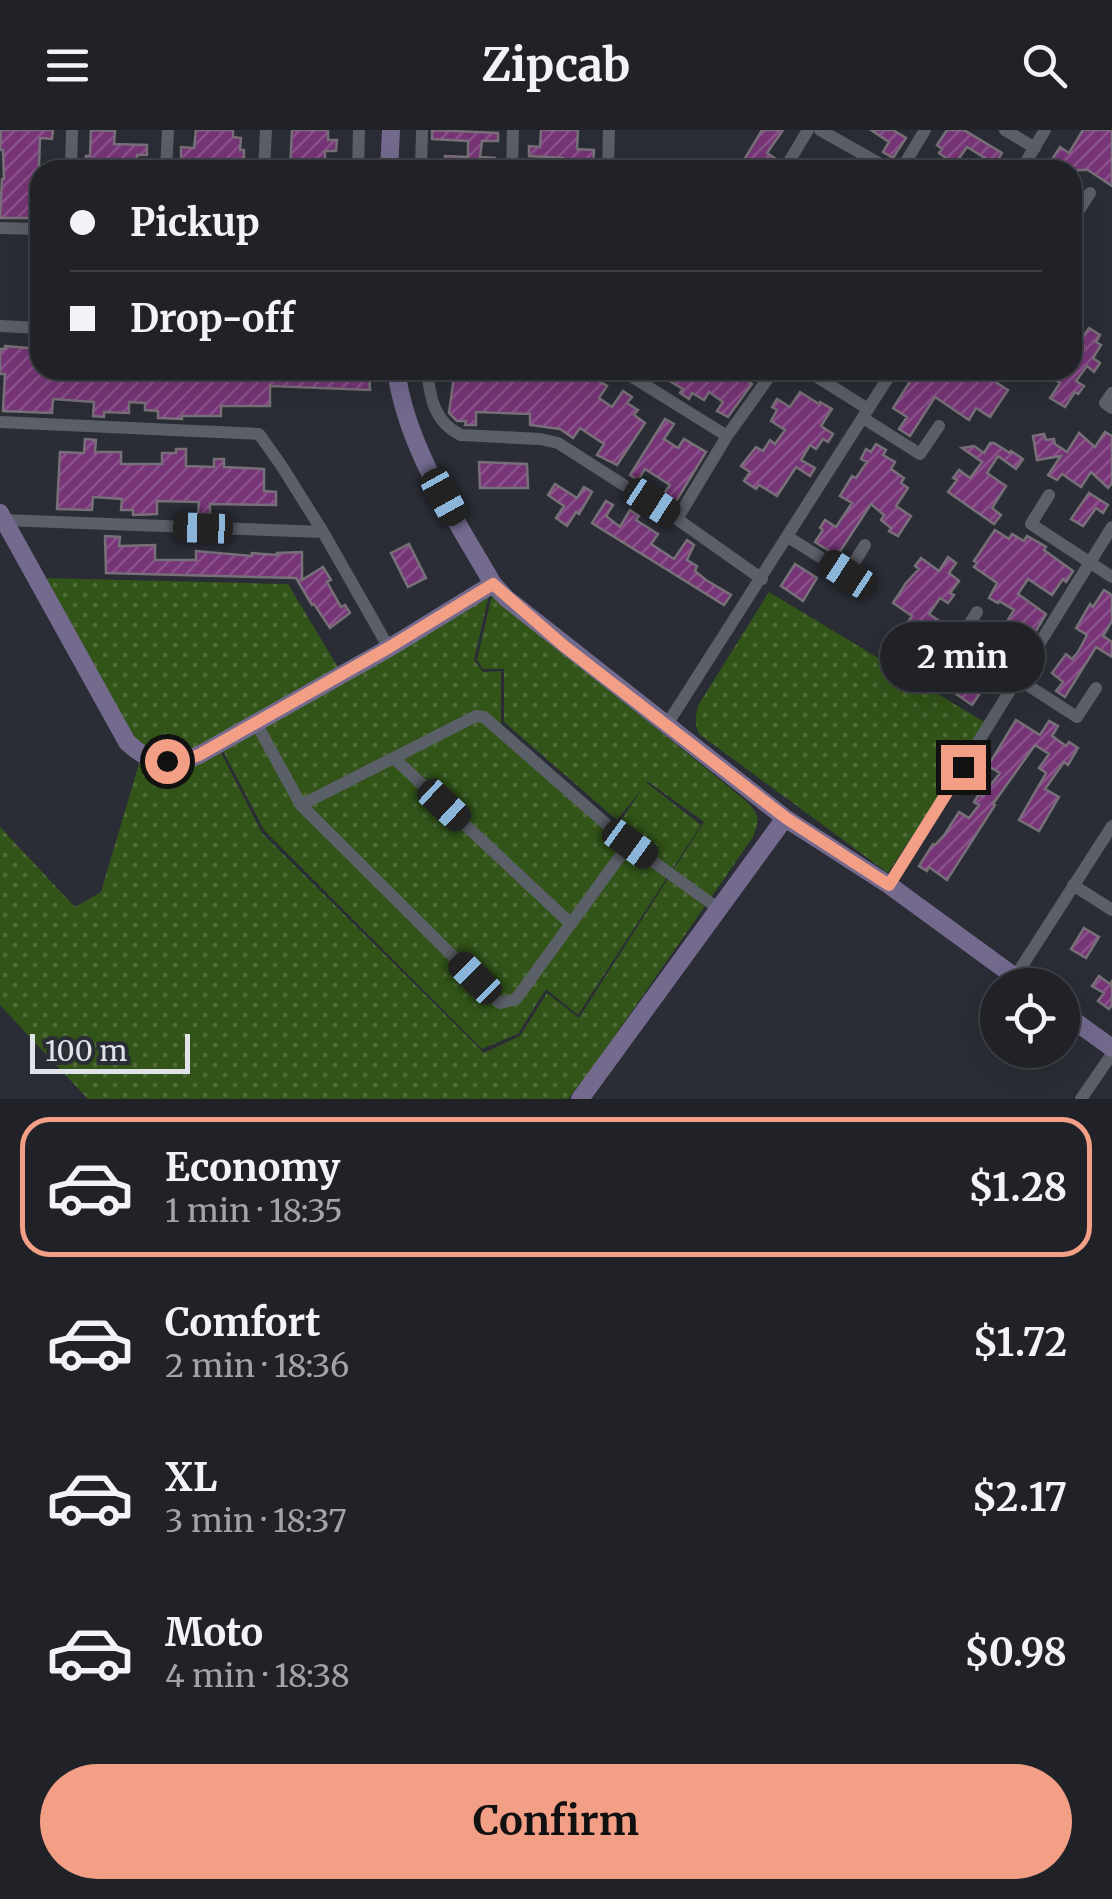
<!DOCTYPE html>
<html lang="en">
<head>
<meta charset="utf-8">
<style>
	:root { --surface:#202228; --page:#282a30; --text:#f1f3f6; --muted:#a2a4a8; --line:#3d3f45; --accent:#f39f85 }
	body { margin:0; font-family:Merriweather,serif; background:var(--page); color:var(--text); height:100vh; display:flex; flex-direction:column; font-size:38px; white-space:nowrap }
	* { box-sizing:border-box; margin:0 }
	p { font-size:32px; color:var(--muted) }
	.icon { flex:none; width:55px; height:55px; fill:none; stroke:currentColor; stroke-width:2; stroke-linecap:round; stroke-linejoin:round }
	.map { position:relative; height:969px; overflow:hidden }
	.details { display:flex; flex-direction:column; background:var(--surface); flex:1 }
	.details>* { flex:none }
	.top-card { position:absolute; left:30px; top:30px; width:1052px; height:220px; border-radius:30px; box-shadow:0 10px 40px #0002,0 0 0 2px var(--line); display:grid; align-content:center; height:220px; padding:0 40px; background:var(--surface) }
	.controls { position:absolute; left:980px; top:838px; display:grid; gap:20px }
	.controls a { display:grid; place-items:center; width:100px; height:100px; border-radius:50%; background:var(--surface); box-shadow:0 10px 40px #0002,0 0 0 2px var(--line); font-size:50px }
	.scale { position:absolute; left:30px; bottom:25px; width:160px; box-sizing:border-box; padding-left:10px; border:5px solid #e0e3e8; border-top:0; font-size:28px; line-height:35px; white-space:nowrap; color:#e0e3e8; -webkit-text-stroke:8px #2a2d35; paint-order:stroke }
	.end { position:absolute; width:45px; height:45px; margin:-22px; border:12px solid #f39f85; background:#111; box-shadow:0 0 0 5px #111 }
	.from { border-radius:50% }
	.bubble { position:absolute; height:70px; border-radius:35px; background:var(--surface); box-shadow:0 10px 40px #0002,0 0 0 2px var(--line); font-size:32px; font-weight:700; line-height:70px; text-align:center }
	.car { position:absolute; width:30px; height:60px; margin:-30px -15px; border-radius:12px; box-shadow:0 0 8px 2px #0007; background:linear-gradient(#222 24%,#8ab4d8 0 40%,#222 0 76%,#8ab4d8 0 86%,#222 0) }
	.top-card b { display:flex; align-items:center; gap:35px; height:95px; font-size:38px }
	.top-card b+b { border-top:2px solid var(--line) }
	.top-card i { width:25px; height:25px; background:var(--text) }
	ul { padding:18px 0 0; list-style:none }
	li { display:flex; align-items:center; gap:30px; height:140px; margin:0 20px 15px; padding:0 20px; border:5px solid transparent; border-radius:30px }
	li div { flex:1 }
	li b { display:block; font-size:38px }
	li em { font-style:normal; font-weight:700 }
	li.active { border-color:var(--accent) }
	li>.icon { width:90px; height:90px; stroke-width:1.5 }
	.primary-button { display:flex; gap:20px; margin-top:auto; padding:20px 40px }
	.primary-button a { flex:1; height:115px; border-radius:60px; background:var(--accent); color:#111; font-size:40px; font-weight:700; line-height:115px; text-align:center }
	header { display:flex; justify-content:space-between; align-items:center; height:130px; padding:0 40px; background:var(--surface); font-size:45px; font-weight:700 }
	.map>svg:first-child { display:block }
	.grass { fill:url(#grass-dots) }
	.building { fill:url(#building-hatch); stroke:#787078; stroke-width:2.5 }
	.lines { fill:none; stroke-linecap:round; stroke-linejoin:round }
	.street { stroke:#5b5f68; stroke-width:12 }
	.secondary { stroke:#736a8e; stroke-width:18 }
	.route { stroke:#f39f85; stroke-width:12 }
</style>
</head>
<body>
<header><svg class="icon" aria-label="menu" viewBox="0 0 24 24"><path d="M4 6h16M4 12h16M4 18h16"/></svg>Zipcab<svg class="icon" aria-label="search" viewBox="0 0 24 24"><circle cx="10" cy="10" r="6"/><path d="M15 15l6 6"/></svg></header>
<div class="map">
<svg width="1112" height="969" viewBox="0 0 1112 969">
	<defs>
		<pattern id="grass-dots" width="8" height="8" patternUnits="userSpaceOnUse" patternTransform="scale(2.5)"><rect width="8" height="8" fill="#325418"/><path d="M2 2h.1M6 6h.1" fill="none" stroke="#4f6c3a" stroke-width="1.8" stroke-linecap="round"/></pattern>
		<pattern id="building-hatch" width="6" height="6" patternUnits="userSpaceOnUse" patternTransform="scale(2.5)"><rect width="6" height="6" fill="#773577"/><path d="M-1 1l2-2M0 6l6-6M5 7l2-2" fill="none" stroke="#8a528a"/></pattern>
	</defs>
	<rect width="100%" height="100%" fill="#2a2d35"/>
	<!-- grass -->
	<path class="grass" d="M42,448L288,454L339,539L214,609L262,703L484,923L520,906L547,863L579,888L704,692L647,651V653L701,695L578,885L546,859L518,904L482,919L264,700L222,619L489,464L474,530L483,542L501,541V608L612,704L642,659L617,690L504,592V539H483L477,530L492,465L745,670C760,685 760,688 753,707L596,933L568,969H88L0,875V697L75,777L101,762L143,620L132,609Z
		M769,462L986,593L888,743L699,604C694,593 695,585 699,574Z"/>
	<!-- building -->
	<path class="building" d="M1,0H53L52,9L40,8L38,62L40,88H0L2,49H4L3,20H0Z
		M91,0L115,1L114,14L147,15V25H137L136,38L113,37V40H98V36H86V26H90Z
		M196,0H233V7L241,8L240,20H244V29H232L231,40H181V17L194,18Z
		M292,0H328V10H337L336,21H325V40H290Z
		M432,0L498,3V11H482L480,27L495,28V40H467V36L445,35V26L468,27V11L432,9Z
		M541,0H578L577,19L594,20L593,40H563V28L529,26V16L540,17Z
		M762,0H783L767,23L776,29L771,37L759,30L752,40H738Z
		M871,0H893L906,8L893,28L883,22L889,12Z
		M947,0H964L1002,23L995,34L967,17L957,31L970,40H938L946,28L939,23L942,19L937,15Z
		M1083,0H1112V56L1088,40H1045L1060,17L1069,23Z
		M1089,198L1100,205L1096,212L1101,215L1093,228L1100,233L1094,242L1087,236L1076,251L1084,256L1078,264L1075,262L1065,277L1050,268L1060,253L1040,240H1072V233L1084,216L1079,213Z
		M5,216L40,219V240H197V242L216,243V241L274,240V243L302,244L303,240H326V245L358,247V240H369L370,260L270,256V276H221V286H182V289L158,288V281L145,280V273L129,272V283L104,282V287L93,286L94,272L53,269L52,283L3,281L5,244H0V219H5Z
		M467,240H580L607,256L599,268L612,277L623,261L632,267L627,273L638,280L634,285L645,293L617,335L597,325L604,314L580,298L573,308L560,299L530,295V284L476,282V295H465L466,291H457L449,283L454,246H467Z
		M651,240H758L750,253L752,254L728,287L717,281L723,272L709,262L704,270L692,263L689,269L680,263L683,259Z
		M909,240H1000L994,251L1008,260L990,287L976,278L969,290L935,267L910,306L899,299L907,287L893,278L911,250L905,246Z
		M800,262L819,274L820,272L832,279L821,296L833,304L828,312L823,309L816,319L810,315L801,330L815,338L810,346L796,337L777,366L759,355L756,359L744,351L750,342L741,336L756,317L763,321L770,310L775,314L785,300L771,291L777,280L772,277L777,269L790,277Z
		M665,289L674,294L664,309L678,318L684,309L706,322L675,373L663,365L670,355L645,339L638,350L630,345Z
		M1105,302L1112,306V353L1108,358L1091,342L1081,357L1062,344L1057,350L1048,345L1061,326L1037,330L1033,306L1044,304L1046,310L1054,309L1055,314L1067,322L1079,303L1095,317Z
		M85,309L96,310L95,322H121V334H162V323H176V319H186V336L214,337V329H224V337L264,339V361L276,362V375L210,374V384H198L199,372L157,371V384L133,385V380H121L122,369L93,367L92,380L57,379L60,322L84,323Z
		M990,313H994L1010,323L1011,321L1023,329L1016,339L998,326L987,343L1006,356L992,378L1001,385L994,394L948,362L957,350L953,348L959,340L970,348L982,332L962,318L974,316L984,323Z
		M876,314L886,320L883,325L895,332L891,339L904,348L901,353L908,358L896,376L911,386L898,406L889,401L891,398L881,390L884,385L871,374L837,426L815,412L823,400L820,398L825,390L836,397L852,373L840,366L852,346L856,348L867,332L861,329L866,319L871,322Z
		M479,332L527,334L528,358H480Z
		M555,354L577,368L584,357L592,362L579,384L576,382L567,396L556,388L564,376L548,365Z
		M1089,363L1108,375L1103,383L1096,378L1083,396L1071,389Z
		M606,371L613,375L606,386L620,397L630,380L639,386L636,390L658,404L651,414L674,429L687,410L694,415L687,430L697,436L695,441L706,450L731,465L724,475L592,393Z
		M995,400L1009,409L1012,404L1024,411L1027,406L1038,412L1046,417L1044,420L1073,441L1066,452L1063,449L1052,465L1028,449L1018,464L1046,484L1036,501L1023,493L1007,519L1017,526L1012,533L990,519L1014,480L999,471L998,473L989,468L997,453L974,437L977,433L974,431Z
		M105,406L120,407L119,416L155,415V430H196V421L252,426V423L277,425V423L302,422V450L323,437L331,450L327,452L341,477L345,475L350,483L330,498L314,474L312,475L296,448L106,443Z
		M409,414L426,448L408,457L391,423Z
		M948,427L956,433L949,443L959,451L950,463L954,465L948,473L940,468L929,484L938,490L933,498L924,493L915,506L904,498L912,486L893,473L906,453L919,439L915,436L921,428L939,441Z
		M795,434L817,448L803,471L781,456Z
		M1104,460L1112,465V491L1103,506L1112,512V527L1096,517L1065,567L1056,561L1063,552L1052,543L1066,524L1072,529L1078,522L1087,505L1076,498L1090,474L1093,477Z
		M954,532L964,539L956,549L979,565L972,575L939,552Z
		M1016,590L1040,605L1049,591L1058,596L1052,606L1066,616L1069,612L1078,618L1068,635L1064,632L1045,659L1059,667L1039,701L1019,690L1046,643L1039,638L1049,624L1035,615L993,674L995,675L947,750L929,737L927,741L919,736L933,714L935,715L945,704L959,682L969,688L979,675L974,672L979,664L982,666L1000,643L988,636Z
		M1084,798L1099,807L1086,828L1071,819Z
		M1099,846L1110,854L1112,851V875L1109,879L1098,871L1104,863L1092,856Z"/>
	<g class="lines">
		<!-- street -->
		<path class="street" d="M820,0L891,40
			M1005,0L1035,18
			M71,40L72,0
			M166,40L168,0
			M264,40L266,0
			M358,40L359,0
			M421,40L422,0
			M512,40L513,0
			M608,40L609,0
			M784,40L808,0
			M901,40L925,0
			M1021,40L1045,0
			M1072,91L1090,63
			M0,98L40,99
			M0,196L40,198
			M427,240C430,268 434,292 461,305L540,309L558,313L677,389L762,449
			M621,240L727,306
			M806,240L868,279
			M1112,263L1105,273L1112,278
			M863,288L920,324L939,296
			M0,292L259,304L281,335L323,402L389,518
			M1049,365L1031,394L1112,447
			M677,389L727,306L774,240
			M3,390L323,402
			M788,407L847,444L865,415
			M977,482L959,511L1077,587L1096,558
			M256,593L301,675L500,873L516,869L629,714
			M666,596L893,240
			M394,628L571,794
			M301,675L476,586L484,587L629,714L719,779
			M889,755L1112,397
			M1073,755L1112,780
			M1015,847L1112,696
			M1081,969L1112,924"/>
		<!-- secondary -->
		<path class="secondary" d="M389,40L391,0
			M396,240C407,319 454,386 493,454L506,468L785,688L889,755L1026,855
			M0,383L127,612C150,634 169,636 199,625L389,518L493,454
			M1062,882L1112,918
			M580,969L785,688"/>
	</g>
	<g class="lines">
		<!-- route -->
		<path class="route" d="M167,631L185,630L199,625L388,518L493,454L564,516L786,688L889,755L963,637"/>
	</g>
</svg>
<div class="controls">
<a><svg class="icon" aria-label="locate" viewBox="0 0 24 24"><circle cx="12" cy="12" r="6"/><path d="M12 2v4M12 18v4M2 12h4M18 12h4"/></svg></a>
</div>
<div class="scale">100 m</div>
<i class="end from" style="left:167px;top:631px"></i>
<i class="end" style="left:963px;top:637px"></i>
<div class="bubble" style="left:880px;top:492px;width:165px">2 min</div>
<i class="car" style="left:444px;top:367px;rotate:151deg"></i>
<i class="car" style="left:652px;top:372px;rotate:123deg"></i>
<i class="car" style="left:203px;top:398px;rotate:272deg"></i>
<i class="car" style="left:847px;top:444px;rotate:303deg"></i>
<i class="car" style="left:444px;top:675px;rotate:133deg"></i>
<i class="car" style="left:630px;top:714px;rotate:126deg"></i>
<i class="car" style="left:475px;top:848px;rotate:315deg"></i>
<div class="top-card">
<b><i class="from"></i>Pickup</b>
<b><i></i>Drop-off</b>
</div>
</div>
<section class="details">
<ul>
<li class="active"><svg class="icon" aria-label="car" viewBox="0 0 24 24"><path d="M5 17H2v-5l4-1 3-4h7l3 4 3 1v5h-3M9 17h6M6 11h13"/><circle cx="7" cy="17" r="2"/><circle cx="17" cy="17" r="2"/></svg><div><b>Economy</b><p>1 min · 18:35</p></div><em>$1.28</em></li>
<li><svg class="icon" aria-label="car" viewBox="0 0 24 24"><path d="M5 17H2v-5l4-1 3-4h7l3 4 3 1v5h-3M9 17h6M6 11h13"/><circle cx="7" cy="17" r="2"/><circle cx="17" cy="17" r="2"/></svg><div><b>Comfort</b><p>2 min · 18:36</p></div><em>$1.72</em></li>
<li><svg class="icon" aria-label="car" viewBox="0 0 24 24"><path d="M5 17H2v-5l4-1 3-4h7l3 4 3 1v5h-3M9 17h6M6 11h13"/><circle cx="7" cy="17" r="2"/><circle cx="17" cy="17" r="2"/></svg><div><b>XL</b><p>3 min · 18:37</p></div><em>$2.17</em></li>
<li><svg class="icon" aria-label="car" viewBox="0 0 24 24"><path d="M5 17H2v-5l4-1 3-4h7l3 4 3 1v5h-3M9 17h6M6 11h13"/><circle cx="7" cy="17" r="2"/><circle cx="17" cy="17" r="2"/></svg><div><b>Moto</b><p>4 min · 18:38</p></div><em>$0.98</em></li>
</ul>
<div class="primary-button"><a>Confirm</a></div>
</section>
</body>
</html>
